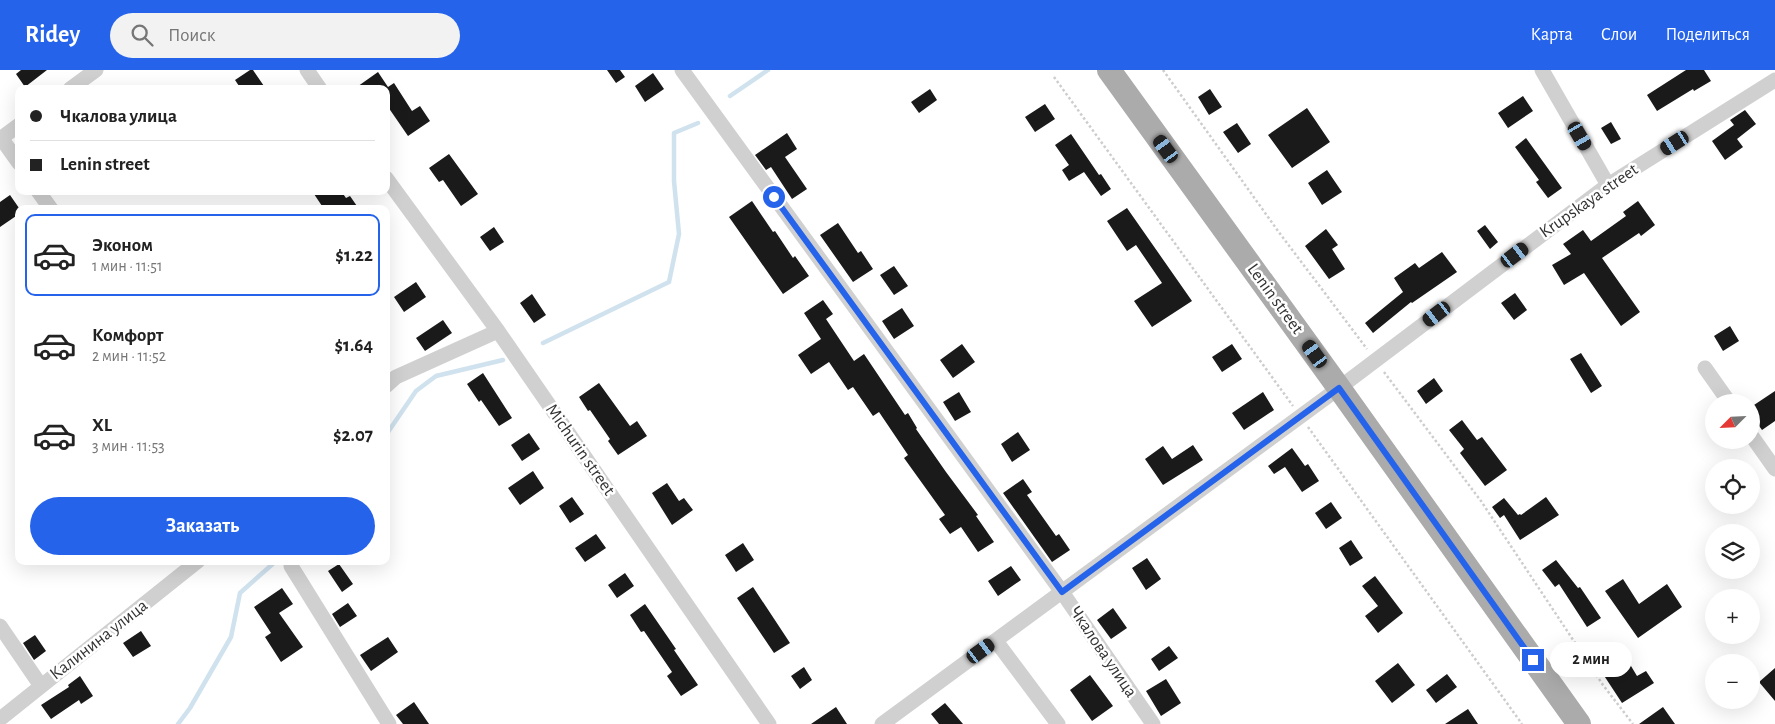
<!DOCTYPE html>
<html lang="ru">
<head>
<meta charset="utf-8">
<style>
	:root { --surface:#fff; --page:#f2f2f2; --text:#222; --muted:#767676; --line:#e0e0e0; --accent:#2563eb }
	body { margin:0; font-family:"Alegreya Sans",sans-serif; background:var(--page); color:var(--text); height:100vh; display:flex; flex-direction:column; font-size:19px; white-space:nowrap }
	* { box-sizing:border-box; margin:0 }
	p { font-size:16px; color:var(--muted) }
	.icon { flex:none; width:28px; height:28px; fill:none; stroke:currentColor; stroke-width:2; stroke-linecap:round; stroke-linejoin:round }
	.map { position:relative; flex:1; overflow:hidden }
	.sheet { position:absolute; left:15px; top:135px; width:375px; height:360px; display:flex; flex-direction:column; background:var(--surface); border-radius:10px; box-shadow:0 5px 20px #0002 }
	.sheet>* { flex:none }
	.top-card { position:absolute; left:15px; top:15px; width:375px; height:110px; border-radius:10px; box-shadow:0 5px 20px #0002; display:grid; align-content:center; height:110px; padding:0 15px; background:var(--surface) }
	.needle { width:32px; rotate:246deg }
	.fabs { position:absolute; left:1705px; top:324px; display:grid; gap:10px }
	.fabs a { display:grid; place-items:center; width:55px; height:55px; border-radius:50%; background:var(--surface); box-shadow:0 5px 20px #0002; font-size:25px }
	.end { position:absolute; width:22px; height:22px; margin:-11px; border:6px solid #2563eb; background:#fff; box-shadow:0 0 0 2px #fff }
	.from { border-radius:50% }
	.bubble { position:absolute; height:35px; border-radius:18px; background:var(--surface); box-shadow:0 5px 20px #0002; font-size:16px; font-weight:600; line-height:35px; text-align:center }
	.car { position:absolute; width:15px; height:30px; margin:-15px -8px; border-radius:6px; box-shadow:0 0 4px 1px #0007; background:linear-gradient(#222 24%,#8ab4d8 0 40%,#222 0 76%,#8ab4d8 0 86%,#222 0) }
	.top-card b { display:flex; align-items:center; gap:18px; height:48px; font-size:19px }
	.top-card b+b { border-top:1px solid var(--line) }
	.top-card i { width:12px; height:12px; background:var(--text) }
	ul { padding:9px 0 0; list-style:none }
	li { display:flex; align-items:center; gap:15px; height:82px; margin:0 10px 8px; padding:0 5px; border:2px solid transparent; border-radius:10px }
	li div { flex:1 }
	li b { display:block; font-size:19px }
	li em { font-style:normal; font-weight:600 }
	li.current { border-color:var(--accent) }
	li>.icon { width:45px; height:45px; stroke-width:1.5 }
	.primary-button { display:flex; gap:10px; margin-top:auto; padding:10px 15px }
	.primary-button a { flex:1; height:58px; border-radius:30px; background:var(--accent); color:#fff; font-size:20px; font-weight:600; line-height:58px; text-align:center }
	header { display:flex; align-items:center; gap:30px; box-sizing:border-box; height:70px; padding:0 25px; background:var(--accent); color:#fff }
	header strong { font-size:24px }
	nav { display:flex; gap:28px; margin-inline-start:auto; font-size:18px }
	.search { width:350px; height:45px; background:var(--page); display:flex; align-items:center; gap:12px; box-sizing:border-box; padding:0 18px; border-radius:28px; color:var(--muted); font-size:19px }
	.map>svg:first-child { display:block }
	.lines { fill:none; stroke-linecap:round; stroke-linejoin:round }
	.stream { stroke:#cfe2ee; stroke-width:4.5 }
	.building { fill:#1a1a1a }
	.path { stroke:#cdcdcd; stroke-width:2.5; stroke-dasharray:2.5 2.5; stroke-linecap:butt }
	.street { stroke:#d0d0d0; stroke-width:15 }
	.primary { stroke:#ababab; stroke-width:24 }
	.route { stroke:#2563eb; stroke-width:6 }
	.labels { text-anchor:middle; dominant-baseline:central; stroke-width:5; stroke-linejoin:round; paint-order:stroke }
	.street-label { font-size:18px; fill:#333; stroke:#fff }
</style>
</head>
<body>
<header>
<strong>Ridey</strong>
<div class="search"><svg class="icon" aria-label="search" viewBox="0 0 24 24"><circle cx="10" cy="10" r="6"/><path d="M15 15l6 6"/></svg>Поиск</div>
<nav><a>Карта</a><a>Слои</a><a>Поделиться</a></nav>
</header>
<div class="map">
<svg width="1775" height="654" viewBox="0 0 1775 654">
	<rect width="100%" height="100%" fill="#fff"/>
	<g class="lines">
		<!-- stream -->
		<path class="stream" d="M730,26L768,0
			M543,273L669,212L679,164L674,111V63L698,53
			M386,365L416,321L436,306L503,290
			M178,654L190,638L231,567L240,523L276,491"/>
	</g>
	<!-- building -->
	<path class="building" d="M21,0H47L25,17L16,4Z
		M250,0H253L266,19H241L235,10Z
		M607,0H620L625,7L616,13Z
		M1686,0H1704L1711,11L1694,21L1693,19L1657,41L1647,25Z
		M378,2L388,17L394,13L412,41L420,36L430,51L408,66L386,34V19H354Z
		M653,3L664,19L645,32L635,16Z
		M930,19L937,30L919,43L911,32Z
		M1210,19L1222,37L1209,45L1198,27Z
		M1523,26L1533,41L1508,58L1498,43Z
		M1045,34L1055,49L1035,62L1025,47Z
		M1307,38L1330,72L1292,98L1268,65Z
		M1745,40L1756,54L1737,69L1743,77L1725,90L1712,71L1734,55L1730,50Z
		M1611,52L1621,69L1611,74L1601,58Z
		M1237,53L1251,74L1238,83L1223,62Z
		M787,63L797,79L785,87L807,119L792,129L771,97L766,100L755,85Z
		M1071,64L1099,105L1101,104L1111,119L1101,126L1084,102L1069,111L1062,100L1069,95L1055,75Z
		M1526,68L1562,118L1548,128L1536,112L1539,110L1515,77Z
		M449,84L478,124L461,136L443,110L439,112L429,98Z
		M1327,100L1342,122L1322,135L1308,113Z
		M312,121H341L346,128L350,126L359,139H324Z
		M10,125L19,138V144L0,157V132Z
		M752,131L773,162L775,161L793,188L795,186L809,206L783,224L729,147Z
		M1638,131L1655,155L1641,166L1639,163L1602,188L1640,242L1621,256L1584,203L1564,215L1552,195L1571,184L1563,174L1583,160L1591,171L1626,146L1623,142Z
		M1127,138L1192,231L1152,257L1134,231L1162,213L1136,175L1127,181L1107,151Z
		M838,153L858,183L861,181L873,199L853,212L820,165Z
		M1485,155L1498,172L1490,179L1477,161Z
		M494,157L504,172L490,181L480,167Z
		M1326,159L1338,175L1332,179L1345,199L1329,209L1305,176Z
		M1442,182L1457,202L1412,233L1411,232L1373,263L1365,253L1403,222L1394,208L1415,193L1419,198Z
		M894,196L908,216L894,225L880,205Z
		M416,212L426,227L404,242L394,227Z
		M1515,223L1527,240L1514,250L1501,233Z
		M532,224L546,245L534,253L520,233Z
		M823,230L833,244L826,249L854,291L864,284L905,345L908,343L917,358L916,359L946,402L978,445L976,446L994,472L978,482L961,457L950,464L939,449L945,445L904,388L908,385L879,342L873,346L853,317L848,320L829,292L811,304L798,285L821,269L804,243Z
		M902,238L914,256L894,269L882,251Z
		M443,250L452,263L425,281L416,268Z
		M1730,256L1739,271L1723,281L1714,266Z
		M962,274L975,292L953,308L940,290Z
		M1232,274L1242,289L1222,302L1212,287Z
		M1581,283L1602,316L1591,323L1570,289Z
		M483,303L512,348L499,356L481,330L479,332L467,314Z
		M1434,308L1443,321L1426,334L1417,321Z
		M599,313L630,356L637,351L647,366L618,385L608,371L610,369L590,340L588,341L579,327Z
		M1775,321V351L1762,360L1751,345V337Z
		M959,322L971,342L955,351L943,332Z
		M1263,322L1274,340L1244,360L1232,343Z
		M1462,350L1477,370L1482,367L1507,400L1485,416L1460,383L1464,379L1449,360Z
		M1018,362L1030,380L1012,392L1001,374Z
		M529,363L540,379L522,391L511,375Z
		M1193,375L1203,390L1163,415L1145,389L1163,376L1172,389Z
		M1292,378L1305,396L1308,394L1319,411L1302,422L1285,397L1274,404L1268,396Z
		M533,401L544,418L520,435L508,418Z
		M1023,409L1032,422L1027,425L1056,466L1059,464L1070,480L1052,492L1003,423Z
		M667,413L679,431L684,428L693,440L672,455L652,423Z
		M572,427L584,444L570,453L559,436Z
		M1546,427L1559,445L1520,470L1504,445L1500,448L1492,437L1504,428L1518,445L1520,444L1521,445Z
		M1331,432L1342,448L1326,459L1315,443Z
		M596,464L606,478L585,492L575,478Z
		M1351,470L1363,488L1350,496L1339,478Z
		M743,473L754,490L736,502L725,485Z
		M1147,488L1161,509L1146,520L1132,498Z
		M1556,490L1578,518L1580,517L1601,548L1587,557L1559,514L1555,517L1542,500Z
		M339,494L353,514L342,522L328,501Z
		M1011,496L1021,510L998,526L988,511Z
		M625,503L634,516L617,528L608,515Z
		M1375,506L1403,543L1378,563L1365,546L1378,536L1362,516Z
		M1623,509L1639,534L1667,514L1682,537L1638,568L1605,521Z
		M753,517L790,573L774,583L737,528Z
		M282,518L293,534L279,543L303,577L281,592L265,567L271,563L254,537Z
		M348,533L357,546L340,557L332,544Z
		M645,534L676,579L674,580L698,615L681,626L667,606L672,602L644,561L641,562L630,545Z
		M1113,538L1127,558L1111,569L1097,550Z
		M141,561L151,576L133,587L123,573Z
		M35,565L46,581L34,590L23,573Z
		M388,567L398,582L371,601L360,585Z
		M1169,576L1178,588L1159,601L1151,589Z
		M1625,586L1637,606L1646,601L1654,613L1622,633L1601,601Z
		M1398,593L1415,615L1392,633L1375,611Z
		M804,597L812,610L800,619L791,606Z
		M1775,598V631L1759,612Z
		M1447,604L1457,617L1436,633L1426,620Z
		M1090,605L1113,636L1092,651L1070,620Z
		M80,606L93,626L81,634L79,630L51,649L41,635L69,617L68,615Z
		M1166,609L1181,633L1161,646L1146,621Z
		M414,632L429,654H403L396,645Z
		M945,633L963,654H939L931,644Z
		M836,637L847,654H811Z
		M1663,637L1675,654H1639Z
		M1468,639L1478,654H1445Z"/>
	<g class="lines">
		<!-- path -->
		<path class="path" d="M1163,0L1278,161L1367,279
			M1054,7L1293,336
			M1384,302L1481,431L1603,615L1633,654
			M1308,357L1522,654"/>
		<!-- street -->
		<path class="street" d="M307,0L320,19
			M682,0L1062,522L1153,654
			M1542,0L1608,115
			M70,19L96,0
			M1,68L19,93
			M0,69L19,55
			M386,108L498,261L769,654
			M38,121L51,139
			M1705,298L1729,332
			M386,316L396,307L498,261
			M1751,365L1775,399
			M291,496L389,654
			M0,556L41,616
			M996,571L1058,654
			M0,649L198,491
			M882,654L1339,318L1608,115L1775,10"/>
		<!-- primary -->
		<path class="primary" d="M1109,0L1339,318L1579,654"/>
	</g>
	<g class="lines">
		<!-- route -->
		<path class="route" d="M774,127L1062,522L1339,318L1533,590"/>
	</g>
	<g class="labels">
		<!-- street labels -->
		<g class="street-label">
			<text transform="translate(1589 131) rotate(-35)">Krupskaya street</text>
			<text transform="translate(1275 229) rotate(54)">Lenin street</text>
			<text transform="translate(580 380) rotate(55)">Michurin street</text>
			<text transform="translate(99 570) rotate(-38)">Калинина улица</text>
			<text transform="translate(1103 582) rotate(56)">Чкалова улица</text>
		</g>
	</g>
</svg>
<div class="fabs">
<a><svg class="needle" viewBox="-14 -14 28 28"><path d="M0-13l5 13h-10z" fill="#e53935"/><path d="M0 13l5-13h-10z" fill="#767676"/></svg></a>
<a><svg class="icon" aria-label="locate" viewBox="0 0 24 24"><circle cx="12" cy="12" r="6"/><path d="M12 2v4M12 18v4M2 12h4M18 12h4"/></svg></a>
<a><svg class="icon" aria-label="layers" viewBox="0 0 24 24"><path d="M12 4l9 5-9 5-9-5zM3 14l9 5 9-5"/></svg></a>
<a>+</a>
<a>−</a>
</div>
<i class="end from" style="left:774px;top:127px"></i>
<i class="end" style="left:1533px;top:590px"></i>
<div class="bubble" style="left:1550px;top:572px;width:82px">2 мин</div>
<i class="car" style="left:1580px;top:66px;rotate:150deg"></i>
<i class="car" style="left:1675px;top:73px;rotate:238deg"></i>
<i class="car" style="left:1166px;top:79px;rotate:324deg"></i>
<i class="car" style="left:1515px;top:185px;rotate:53deg"></i>
<i class="car" style="left:1437px;top:244px;rotate:233deg"></i>
<i class="car" style="left:1315px;top:284px;rotate:324deg"></i>
<i class="car" style="left:981px;top:581px;rotate:54deg"></i>
<div class="top-card">
<b><i class="from"></i>Чкалова улица</b>
<b><i></i>Lenin street</b>
</div>
<section class="sheet">
<ul>
<li class="current"><svg class="icon" aria-label="car" viewBox="0 0 24 24"><path d="M5 17H2v-5l4-1 3-4h7l3 4 3 1v5h-3M9 17h6M6 11h13"/><circle cx="7" cy="17" r="2"/><circle cx="17" cy="17" r="2"/></svg><div><b>Эконом</b><p>1 мин · 11:51</p></div><em>$1.22</em></li>
<li><svg class="icon" aria-label="car" viewBox="0 0 24 24"><path d="M5 17H2v-5l4-1 3-4h7l3 4 3 1v5h-3M9 17h6M6 11h13"/><circle cx="7" cy="17" r="2"/><circle cx="17" cy="17" r="2"/></svg><div><b>Комфорт</b><p>2 мин · 11:52</p></div><em>$1.64</em></li>
<li><svg class="icon" aria-label="car" viewBox="0 0 24 24"><path d="M5 17H2v-5l4-1 3-4h7l3 4 3 1v5h-3M9 17h6M6 11h13"/><circle cx="7" cy="17" r="2"/><circle cx="17" cy="17" r="2"/></svg><div><b>XL</b><p>3 мин · 11:53</p></div><em>$2.07</em></li>
</ul>
<div class="primary-button"><a>Заказать</a></div>
</section>
</div>
</body>
</html>
